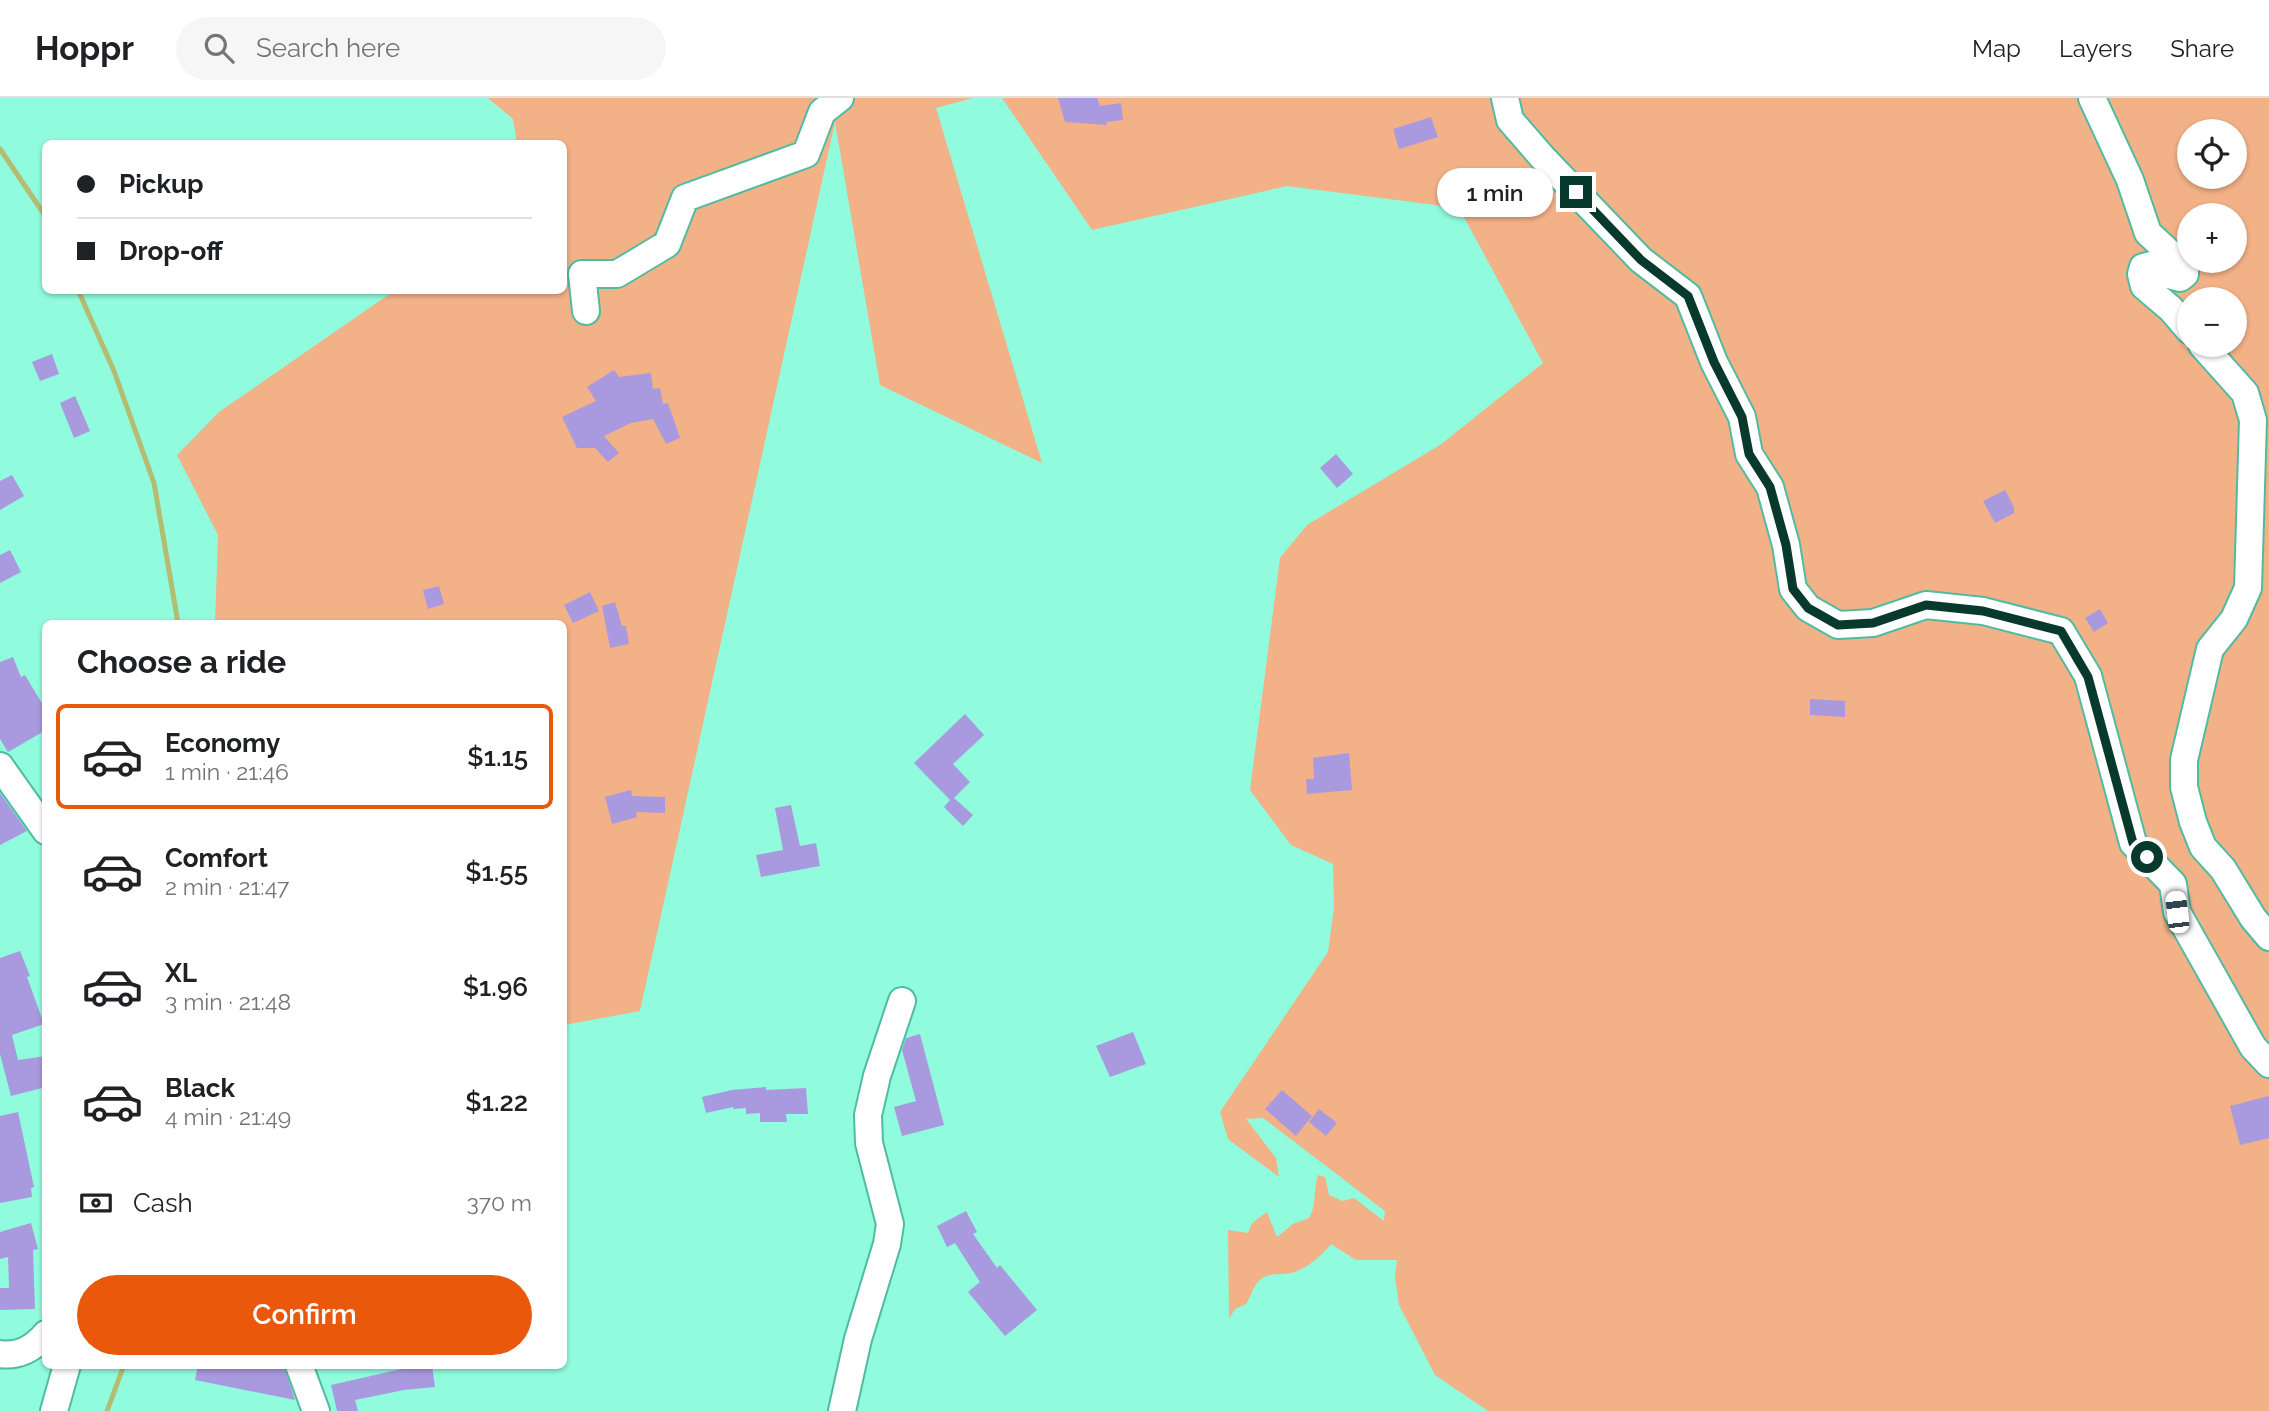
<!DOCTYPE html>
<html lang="en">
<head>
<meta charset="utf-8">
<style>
	:root { --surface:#fff; --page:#f6f6f6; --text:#202124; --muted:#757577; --line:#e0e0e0; --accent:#ea580c }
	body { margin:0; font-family:Raleway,sans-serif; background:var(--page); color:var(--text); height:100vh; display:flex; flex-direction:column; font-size:26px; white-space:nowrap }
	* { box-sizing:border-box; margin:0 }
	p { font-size:23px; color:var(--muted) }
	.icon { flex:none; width:38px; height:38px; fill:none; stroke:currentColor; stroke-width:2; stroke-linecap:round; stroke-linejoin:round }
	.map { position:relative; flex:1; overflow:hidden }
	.details { position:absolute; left:42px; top:522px; width:525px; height:749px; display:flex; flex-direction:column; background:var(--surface); border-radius:10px; box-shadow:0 2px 5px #0004 }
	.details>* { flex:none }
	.guide { position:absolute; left:42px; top:42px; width:525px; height:154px; border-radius:10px; box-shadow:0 2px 5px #0004; display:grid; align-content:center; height:154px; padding:0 35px; background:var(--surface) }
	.fabs { position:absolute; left:2177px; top:21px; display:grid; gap:14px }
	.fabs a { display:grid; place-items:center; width:70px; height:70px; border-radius:50%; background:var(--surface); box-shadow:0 2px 5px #0004; font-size:35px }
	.end { position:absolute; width:32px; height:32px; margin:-16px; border:9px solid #07392d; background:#fff; box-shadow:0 0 0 4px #fff }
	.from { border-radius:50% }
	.bubble { position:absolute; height:49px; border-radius:24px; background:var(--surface); box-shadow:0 2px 5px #0004; font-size:23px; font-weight:600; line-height:49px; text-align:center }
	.car { position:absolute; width:21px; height:42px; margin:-21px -10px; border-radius:9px; box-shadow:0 0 5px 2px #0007; background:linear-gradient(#fff 24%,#345 0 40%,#fff 0 76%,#345 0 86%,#fff 0) }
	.guide b { display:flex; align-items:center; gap:24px; height:66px; font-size:26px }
	.guide b+b { border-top:2px solid var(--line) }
	.guide i { width:18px; height:18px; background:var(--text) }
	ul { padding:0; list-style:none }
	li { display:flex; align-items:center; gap:21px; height:105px; margin:0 14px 10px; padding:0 21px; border:4px solid transparent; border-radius:10px }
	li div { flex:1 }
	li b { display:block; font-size:26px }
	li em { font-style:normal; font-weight:600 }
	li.selected { border-color:var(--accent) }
	li>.icon { width:63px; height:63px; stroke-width:1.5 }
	h2 { padding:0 35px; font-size:32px; line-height:84px }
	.pay { display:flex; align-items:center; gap:18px; height:77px; padding:0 35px; font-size:26px }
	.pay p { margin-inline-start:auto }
	.cta { display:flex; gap:14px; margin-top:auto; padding:14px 35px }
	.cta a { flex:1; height:80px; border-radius:42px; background:var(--accent); color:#fff; font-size:28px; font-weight:600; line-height:80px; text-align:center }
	header { display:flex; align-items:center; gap:42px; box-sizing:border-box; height:98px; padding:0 35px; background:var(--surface); border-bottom:2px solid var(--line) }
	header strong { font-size:33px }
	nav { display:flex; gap:38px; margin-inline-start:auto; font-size:24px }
	.search { width:490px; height:63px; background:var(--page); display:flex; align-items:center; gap:18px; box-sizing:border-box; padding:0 24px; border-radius:38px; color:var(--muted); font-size:26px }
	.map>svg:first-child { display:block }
	.green { fill:#f2b187; fill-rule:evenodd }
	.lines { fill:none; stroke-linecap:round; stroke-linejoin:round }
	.stream { stroke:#b4bc71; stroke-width:5 }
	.building { fill:#a99adf }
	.minor-casing { stroke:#4fbca0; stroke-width:30 }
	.minor { stroke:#fff; stroke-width:26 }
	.route { stroke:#07392d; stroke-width:9 }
</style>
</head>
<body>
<header>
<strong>Hoppr</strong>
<div class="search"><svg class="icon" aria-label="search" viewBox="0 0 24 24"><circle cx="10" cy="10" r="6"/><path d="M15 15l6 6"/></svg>Search here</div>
<nav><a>Map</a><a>Layers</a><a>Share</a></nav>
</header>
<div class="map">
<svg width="2269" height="1313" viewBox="0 0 2269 1313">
	<rect width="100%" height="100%" fill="#90fbdd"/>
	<!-- green -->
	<path class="green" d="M488,0H973L936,10L1042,365L880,287L835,24L640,913L564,927V525H215L218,437L177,357L219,314L391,195L401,192H564V46L517,45L513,21Z
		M1002,0H2269V1313H1488L1435,1277L1399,1207L1395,1179L1397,1162H1356L1331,1146C1321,1158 1307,1171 1291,1175C1283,1177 1271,1175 1264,1179C1254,1184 1252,1197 1246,1206L1235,1211L1229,1221L1228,1132L1248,1135L1252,1125L1267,1114L1277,1139L1293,1126L1309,1120C1317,1107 1313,1092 1318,1077L1325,1079L1329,1097L1343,1103L1354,1100L1384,1123L1385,1113L1263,1020L1246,1021L1276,1060L1279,1079L1228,1041L1220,1014L1328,854L1334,810L1333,766L1291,747L1250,692L1280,460L1307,427L1440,347L1543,265L1459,110L1287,88L1092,132ZM2189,33H2235V79H2189ZM2189,117H2235V163H2189ZM2189,201H2235V247H2189Z"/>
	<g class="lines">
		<!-- stream -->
		<path class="stream" d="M0,51L46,119
			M78,192L114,273L154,385L178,525
			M107,1313L124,1267"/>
	</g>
	<!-- building -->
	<path class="building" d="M1058,0H1097L1100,8L1121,5L1123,22L1106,24L1107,27L1065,24Z
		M1431,19L1438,39L1399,51L1393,31Z
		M52,256L59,276L40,283L32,264Z
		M614,272L619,279L651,275L653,291L660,290L663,306L668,305L680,340L666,346L653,321L631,325L604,338L619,355L608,364L595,350H577L562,319L596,303L587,289Z
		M75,298L90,333L74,340L60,305Z
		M1336,356L1353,376L1337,390L1320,370Z
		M12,377L24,398L0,412V383Z
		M2005,392L2014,409V415L1995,425L1983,403Z
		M10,452L21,474L0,485V457Z
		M439,488L444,506L428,511L423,492Z
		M590,494L599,513L573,525L564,507Z
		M615,504L622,528H626L629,546L610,550L602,508Z
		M2100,511L2108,525L2094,534L2085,520Z
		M13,559L21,579L25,577L46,612V632L8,654L0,641V564Z
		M1810,601L1845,603V619L1810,617Z
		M965,616L984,637L953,666L970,684L954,700L973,717L963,728L944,709L950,702L914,665Z
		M1349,655L1352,692L1307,696L1306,681H1314L1313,660Z
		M631,692L632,698L665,699V715L636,714L637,719L612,726L605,699Z
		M0,695L27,733L0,747Z
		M791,707L800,748L816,745L820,768L761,779L756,757L783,752L775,710Z
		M20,853L30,878L27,879L44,926L12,937L18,962L46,958V989L11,998L0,956V860Z
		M1133,934L1146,966L1110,979L1096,948Z
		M920,936L944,1027L902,1038L894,1009L916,1003L902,952L906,940Z
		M766,989V992L806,990L808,1016H786L787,1024H760V1015L746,1016V1010L733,1011V1009L706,1015L702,999L732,992Z
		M1282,992L1312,1018L1296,1038L1265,1011Z
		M2269,998V1040L2240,1047L2230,1008Z
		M1319,1011L1337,1025L1326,1038L1309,1024Z
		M18,1014L34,1089L31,1090L32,1099L0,1105V1018Z
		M966,1113L977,1134L973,1136L997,1170L1000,1167L1037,1212L1005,1238L968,1194L980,1184L955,1145L947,1149L937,1128Z
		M31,1125L38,1151L33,1152L35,1211L0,1212V1190H9L8,1159L0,1161V1134Z
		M198,1267L284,1268L295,1302L195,1282Z
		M419,1267H432L435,1289L404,1292L355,1302L358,1313H337L331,1287Z"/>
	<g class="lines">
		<defs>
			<path id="minor" d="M1505,0L1510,22L1543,60L1641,162L1688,198L1714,264L1742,319L1749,356L1770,389L1786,447L1793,491L1808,510L1838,527L1873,525L1926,507L1983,513L2061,533L2088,578L2133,745L2173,786L2177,814L2253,949L2269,966
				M2092,0L2130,82L2148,135L2185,169V176L2180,180L2161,175L2151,167L2143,169L2141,176L2144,188L2171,211L2189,232
				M586,213L582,176H617L667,146L685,100L806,56L822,14L840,0
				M2202,247L2245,295L2253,322L2248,490L2234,521L2210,551L2184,662V689L2193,724L2203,749L2223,771L2253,820L2269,839
				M0,668L46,733
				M0,1256C18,1259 34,1250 46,1236
				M299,1267L316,1313
				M54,1313L67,1267
				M842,1313L858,1241L887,1146L890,1126L869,1045L868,1017L877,978L902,903"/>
		</defs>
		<!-- minor casing -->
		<use href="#minor" class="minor-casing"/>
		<!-- minor -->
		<use href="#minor" class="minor"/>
	</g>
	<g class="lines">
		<!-- route -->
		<path class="route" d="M1576,94L1641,162L1688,198L1714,264L1742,319L1749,356L1770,389L1786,447L1793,491L1808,510L1838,527L1873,525L1926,507L1983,513L2061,533L2088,579L2133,745L2147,759"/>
	</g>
</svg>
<div class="fabs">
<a><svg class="icon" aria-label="locate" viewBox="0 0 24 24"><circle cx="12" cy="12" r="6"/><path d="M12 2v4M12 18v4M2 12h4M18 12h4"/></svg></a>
<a>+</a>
<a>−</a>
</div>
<i class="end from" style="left:2147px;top:759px"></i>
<i class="end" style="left:1576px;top:94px"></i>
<div class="bubble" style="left:1437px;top:70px;width:116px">1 min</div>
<i class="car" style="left:2177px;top:814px;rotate:353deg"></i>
<div class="guide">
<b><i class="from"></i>Pickup</b>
<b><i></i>Drop-off</b>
</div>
<section class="details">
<h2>Choose a ride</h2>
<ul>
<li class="selected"><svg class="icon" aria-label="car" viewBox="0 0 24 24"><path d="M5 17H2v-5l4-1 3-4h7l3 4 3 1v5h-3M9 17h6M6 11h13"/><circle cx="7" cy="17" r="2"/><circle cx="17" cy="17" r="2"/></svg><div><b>Economy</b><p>1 min · 21:46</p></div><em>$1.15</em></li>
<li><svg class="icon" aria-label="car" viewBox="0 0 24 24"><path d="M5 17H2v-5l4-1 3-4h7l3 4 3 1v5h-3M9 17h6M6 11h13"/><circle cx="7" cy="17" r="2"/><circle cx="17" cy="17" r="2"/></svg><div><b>Comfort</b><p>2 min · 21:47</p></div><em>$1.55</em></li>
<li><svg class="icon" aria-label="car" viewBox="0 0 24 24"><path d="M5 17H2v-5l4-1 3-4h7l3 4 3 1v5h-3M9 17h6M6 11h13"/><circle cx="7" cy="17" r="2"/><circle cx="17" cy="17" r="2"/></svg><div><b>XL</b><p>3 min · 21:48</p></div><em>$1.96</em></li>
<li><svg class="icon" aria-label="car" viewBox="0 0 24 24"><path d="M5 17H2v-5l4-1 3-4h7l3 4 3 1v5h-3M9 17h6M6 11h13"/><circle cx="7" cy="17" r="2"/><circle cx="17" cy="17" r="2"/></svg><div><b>Black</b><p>4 min · 21:49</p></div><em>$1.22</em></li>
</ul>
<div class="pay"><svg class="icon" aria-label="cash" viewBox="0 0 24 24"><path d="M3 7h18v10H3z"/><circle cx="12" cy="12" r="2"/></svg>Cash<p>370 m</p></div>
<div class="cta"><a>Confirm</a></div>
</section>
</div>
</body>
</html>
